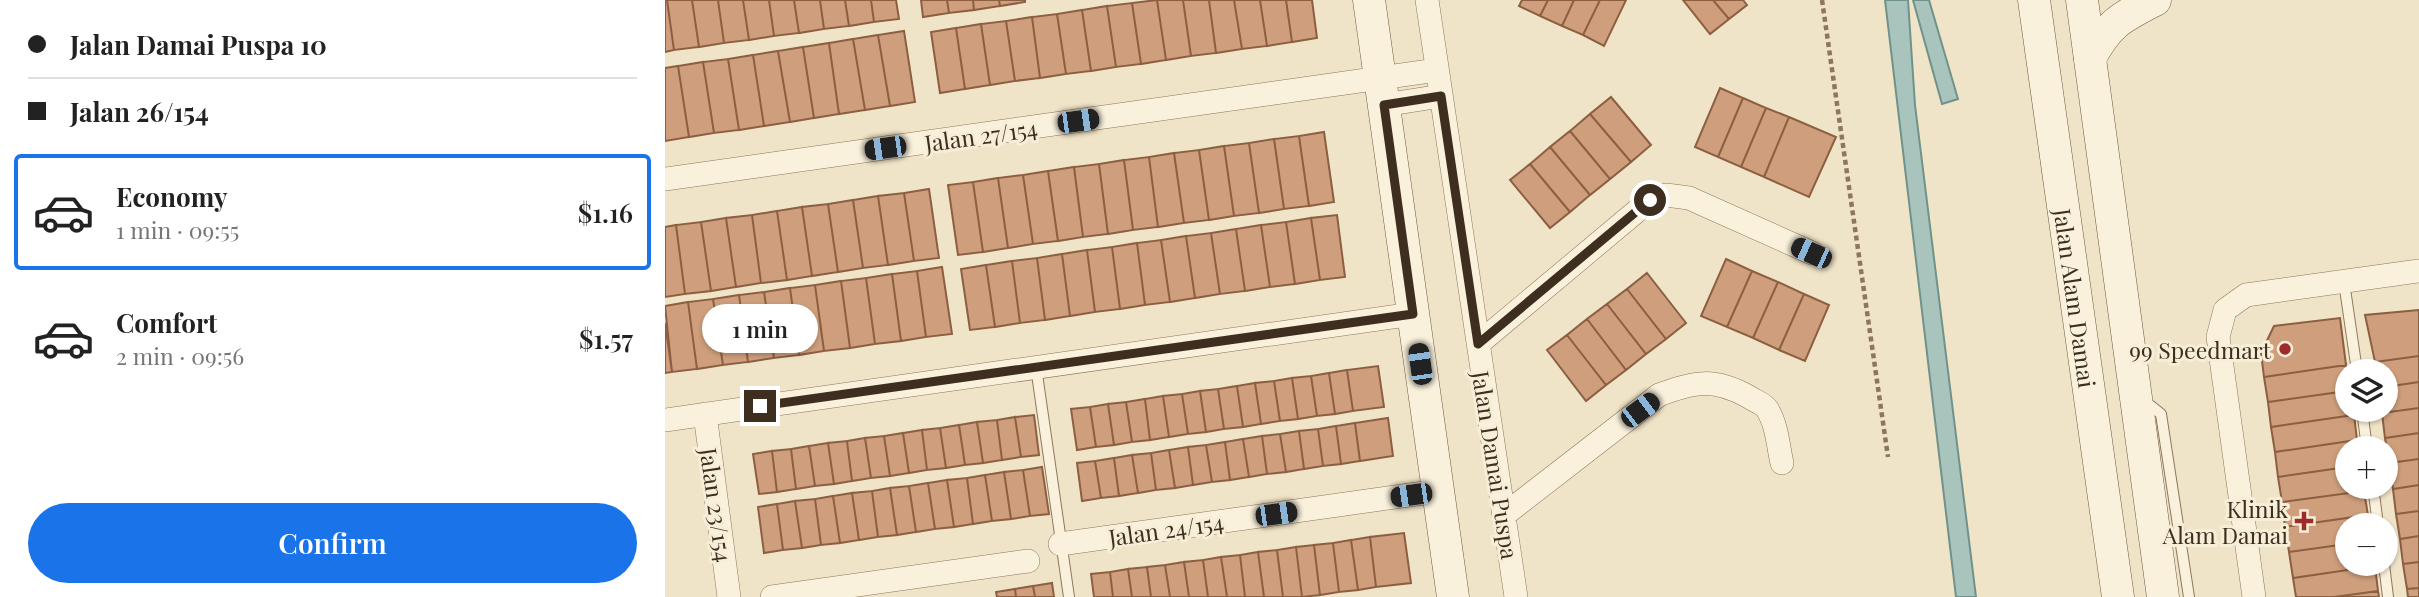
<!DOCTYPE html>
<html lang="en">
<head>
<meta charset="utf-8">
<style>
	:root { --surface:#fff; --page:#f6f6f6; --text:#222; --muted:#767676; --line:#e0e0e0; --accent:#1a73e8 }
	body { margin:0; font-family:"Playfair Display",serif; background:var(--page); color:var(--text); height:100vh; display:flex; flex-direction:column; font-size:26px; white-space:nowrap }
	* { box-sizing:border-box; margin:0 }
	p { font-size:23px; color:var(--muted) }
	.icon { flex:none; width:38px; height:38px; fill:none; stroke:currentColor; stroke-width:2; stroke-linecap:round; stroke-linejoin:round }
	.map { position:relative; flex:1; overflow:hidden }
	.drawer { display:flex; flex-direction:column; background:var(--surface); width:665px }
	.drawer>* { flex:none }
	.top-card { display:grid; align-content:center; height:154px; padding:0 28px; background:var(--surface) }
	.tools { position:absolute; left:1670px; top:359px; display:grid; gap:14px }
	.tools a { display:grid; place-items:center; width:63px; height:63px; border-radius:50%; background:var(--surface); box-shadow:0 2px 5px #0004; font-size:35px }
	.end { position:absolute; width:32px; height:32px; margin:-16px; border:9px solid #3d2e20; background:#fff; box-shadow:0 0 0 4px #fff }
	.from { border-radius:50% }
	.bubble { position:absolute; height:49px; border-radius:24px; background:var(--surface); box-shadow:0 2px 5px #0004; font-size:23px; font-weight:600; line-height:49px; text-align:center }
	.car { position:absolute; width:21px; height:42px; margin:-21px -10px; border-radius:9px; box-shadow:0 0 5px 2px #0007; background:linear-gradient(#222 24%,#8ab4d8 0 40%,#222 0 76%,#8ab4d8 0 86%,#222 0) }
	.top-card b { display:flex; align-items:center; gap:24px; height:66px; font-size:26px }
	.top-card b+b { border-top:2px solid var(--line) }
	.top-card i { width:18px; height:18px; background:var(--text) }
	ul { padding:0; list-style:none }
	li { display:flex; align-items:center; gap:21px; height:116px; margin:0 14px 10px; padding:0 14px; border:4px solid transparent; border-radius:7px }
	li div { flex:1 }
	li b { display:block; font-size:26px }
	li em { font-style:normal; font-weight:600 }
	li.current { border-color:var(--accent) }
	li>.icon { width:63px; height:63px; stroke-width:1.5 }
	.action { display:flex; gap:14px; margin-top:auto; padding:14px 28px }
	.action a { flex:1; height:80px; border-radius:42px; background:var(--accent); color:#fff; font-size:28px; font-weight:600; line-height:80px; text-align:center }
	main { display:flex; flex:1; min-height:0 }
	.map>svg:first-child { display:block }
	.water { fill:#a9c4bc; stroke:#6f938a; stroke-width:2 }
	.building { fill:#cf9f7d; stroke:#8d5f41; stroke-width:2 }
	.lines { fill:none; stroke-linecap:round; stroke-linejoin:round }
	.lane-casing { stroke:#8d765c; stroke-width:12 }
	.street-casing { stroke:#8d765c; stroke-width:24 }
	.secondary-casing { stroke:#6f573f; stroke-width:33 }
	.path { stroke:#8d765c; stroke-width:4.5; stroke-dasharray:5 3.5; stroke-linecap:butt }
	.lane { stroke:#faf1dc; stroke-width:10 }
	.street { stroke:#faf1dc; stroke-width:23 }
	.secondary { stroke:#faf1dc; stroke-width:32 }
	.route { stroke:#3d2e20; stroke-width:9 }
	.poi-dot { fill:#9e2a2b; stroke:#f7eed8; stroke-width:2.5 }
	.labels { text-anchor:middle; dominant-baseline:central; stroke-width:6; stroke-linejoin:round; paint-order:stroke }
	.street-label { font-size:23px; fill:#3d2e20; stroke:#f7eed8 }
	.poi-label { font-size:23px; fill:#3d2e20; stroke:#f7eed8; text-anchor:end }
</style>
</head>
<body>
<main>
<section class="drawer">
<div class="top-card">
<b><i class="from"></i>Jalan Damai Puspa 10</b>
<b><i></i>Jalan 26/154</b>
</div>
<ul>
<li class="current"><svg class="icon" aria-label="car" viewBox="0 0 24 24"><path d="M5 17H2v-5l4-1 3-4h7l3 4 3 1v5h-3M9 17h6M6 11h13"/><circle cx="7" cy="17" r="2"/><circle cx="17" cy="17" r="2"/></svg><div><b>Economy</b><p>1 min · 09:55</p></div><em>$1.16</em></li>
<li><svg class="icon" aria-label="car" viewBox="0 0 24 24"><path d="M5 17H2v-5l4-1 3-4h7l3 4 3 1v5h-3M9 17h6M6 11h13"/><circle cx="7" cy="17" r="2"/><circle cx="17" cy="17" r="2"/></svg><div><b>Comfort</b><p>2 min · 09:56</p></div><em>$1.57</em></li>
</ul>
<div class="action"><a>Confirm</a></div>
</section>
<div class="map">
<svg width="1754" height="597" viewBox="0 0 1754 597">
	<rect width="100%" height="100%" fill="#f0e4c8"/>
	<!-- water -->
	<path class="water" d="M1220,0H1243L1250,105L1311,597H1291Z
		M1248,0H1264L1293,99L1277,104Z"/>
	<!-- building -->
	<path class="building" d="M0,0H2L9,50L0,52Z
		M2,0H27L34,47L9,50Z
		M27,0H53L59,43L34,47Z
		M53,0H78L84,40L59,43Z
		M78,0H104L109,36L84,40Z
		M104,0H129L134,33L109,36Z
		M129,0H155L159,29L134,33Z
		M155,0H180L184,26L159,29Z
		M180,0H206L209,22L184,26Z
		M206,0H231L234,19L209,22Z
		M256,0H282L284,13L258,17Z
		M282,0H308L309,10L284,13Z
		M308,0H334L335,6L309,10Z
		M334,0H360V2L335,6Z
		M492,0H518L526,56L501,60Z
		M492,0L501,60L476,64L467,3Z
		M518,0H544L551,53L526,56Z
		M544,0H569L577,49L551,53Z
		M569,0H595L602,46L577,49Z
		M595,0H621L627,42L602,46Z
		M621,0H647L652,38L627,42Z
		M857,0H883L875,16L854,6Z
		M883,0H909L897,26L875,16Z
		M909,0H935L918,35L897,26Z
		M935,0H961L939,46L918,35Z
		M1018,0H1048L1064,19L1045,34Z
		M1048,0H1078L1082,5L1064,19Z
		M467,3L476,64L451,67L442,6Z
		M442,6L451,67L426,71L417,10Z
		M417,10L426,71L401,74L392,14Z
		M392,14L401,74L375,78L367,17Z
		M367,17L375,78L350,81L341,21Z
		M341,21L350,81L325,85L316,24Z
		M316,24L325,85L300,89L291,28Z
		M291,28L300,89L275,93L266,32Z
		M239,31L250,102L225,106L213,35Z
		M213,35L225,106L200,110L188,39Z
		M188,39L200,110L174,114L164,43Z
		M164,43L174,114L149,118L138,47Z
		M138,47L149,118L125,122L113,51Z
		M113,51L125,122L99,126L88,55Z
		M88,55L99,126L74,130L63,59Z
		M63,59L74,130L49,133L38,62Z
		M38,62L49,133L24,137L13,66Z
		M13,66L24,137L0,141V68Z
		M1055,88L1078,98L1053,157L1030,147Z
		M946,97L986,145L966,162L925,114Z
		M1078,98L1101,108L1076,167L1053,157Z
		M1101,108L1124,117L1099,177L1076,167Z
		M925,114L966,162L945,179L905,131Z
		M1124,117L1171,137L1144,197L1099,177Z
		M905,131L945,179L925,195L885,147Z
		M659,132L669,202L644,206L634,136Z
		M634,136L644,206L619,209L609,139Z
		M609,139L619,209L594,213L584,143Z
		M584,143L594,213L569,216L559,146Z
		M559,146L569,216L544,220L534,150Z
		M885,147L925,195L905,212L865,164Z
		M534,150L544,220L519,223L509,153Z
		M509,153L519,223L493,227L484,157Z
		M484,157L493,227L468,230L459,160Z
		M459,160L468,230L443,234L434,164Z
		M434,164L443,234L418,237L409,167Z
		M865,164L905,212L885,228L845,180Z
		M409,167L418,237L393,241L383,171Z
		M383,171L393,241L368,244L358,175Z
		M358,175L368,244L343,248L333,178Z
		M333,178L343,248L318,252L308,182Z
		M308,182L318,252L293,255L283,185Z
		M264,189L274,258L249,261L239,193Z
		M239,193L249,261L223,265L213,196Z
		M213,196L223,265L198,268L188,200Z
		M188,200L198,268L173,272L163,204Z
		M163,204L173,272L147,276L137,207Z
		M137,207L147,276L122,280L112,211Z
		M112,211L122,280L96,283L87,215Z
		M87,215L96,283L71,287L61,218Z
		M672,215L680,277L655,280L646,218Z
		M61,218L71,287L46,291L36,222Z
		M646,218L655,280L630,284L621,222Z
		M36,222L46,291L20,294L11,225Z
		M621,222L630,284L605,287L596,225Z
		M11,225L20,294L0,297V227Z
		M596,225L605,287L580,291L571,229Z
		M571,229L580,291L555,294L546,233Z
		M546,233L555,294L530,298L521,236Z
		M521,236L530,298L505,302L496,240Z
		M496,240L505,302L480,305L472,243Z
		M472,243L480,305L455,309L447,247Z
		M447,247L455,309L430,312L422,250Z
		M422,250L430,312L405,316L397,254Z
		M397,254L405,316L380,320L372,258Z
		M372,258L380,320L355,323L347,261Z
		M1061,259L1087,271L1062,327L1036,316Z
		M347,261L355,323L330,327L321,265Z
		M321,265L330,327L305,330L296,269Z
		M277,267L287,334L261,337L252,271Z
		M252,271L261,337L236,341L227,274Z
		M1087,271L1113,282L1088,338L1062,327Z
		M982,273L1021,323L1001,339L962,289Z
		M227,274L236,341L210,344L201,278Z
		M201,278L210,344L185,348L176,281Z
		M176,281L185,348L159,351L150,285Z
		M1113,282L1139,294L1114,350L1088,338Z
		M150,285L159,351L134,355L125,288Z
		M125,288L134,355L109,358L99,292Z
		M962,289L1001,339L981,354L942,304Z
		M99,292L109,358L83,362L74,295Z
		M1139,294L1164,305L1140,361L1114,350Z
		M74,295L83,362L58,365L48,299Z
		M48,299L58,365L32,369L23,302Z
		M23,302L32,369L7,372L0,306Z
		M942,304L981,354L961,370L922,319Z
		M1754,310V356L1710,362L1700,315Z
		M1675,318L1681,365L1599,377L1596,353L1609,326Z
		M922,319L961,370L941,385L902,335Z
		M0,323L7,372L0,373Z
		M902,335L941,385L921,401L882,350Z
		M1754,356V382L1720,387V371H1711L1710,362Z
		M1681,365L1682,391L1603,402L1599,377Z
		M713,366L719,407L688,411L682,370Z
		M682,370L688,411L670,414L664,373Z
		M664,373L670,414L652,416L646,376Z
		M646,376L652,416L633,419L627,378Z
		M627,378L633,419L615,421L609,381Z
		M609,381L615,421L596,424L590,383Z
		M1754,382V408L1717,413L1716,410H1720V387Z
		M590,383L596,424L578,427L572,386Z
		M572,386L578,427L559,429L553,389Z
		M553,389L559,429L541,432L535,391Z
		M535,391L541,432L523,434L517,394Z
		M1682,391V410H1688L1689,415L1606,427L1603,402Z
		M517,394L523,434L504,437L498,396Z
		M498,396L504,437L485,440L480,399Z
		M480,399L485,440L467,442L461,402Z
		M461,402L467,442L449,445L443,404Z
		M443,404L449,445L431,447L425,407Z
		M425,407L431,447L412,450L406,409Z
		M1754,408V433L1720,438L1717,413Z
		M369,415L374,455L356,457L350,417Z
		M1689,415L1692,440L1610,452L1606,427Z
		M350,417L356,457L337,460L332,420Z
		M723,418L728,456L695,461L690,423Z
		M332,420L337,460L318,463L312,422Z
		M312,422L318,463L300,465L294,425Z
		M690,423L695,461L676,464L671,426Z
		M294,425L300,465L281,468L275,428Z
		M671,426L676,464L658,466L653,429Z
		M275,428L281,468L262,470L257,430Z
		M653,429L658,466L639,469L634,431Z
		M257,430L262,470L244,473L238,433Z
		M634,431L639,469L621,472L615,434Z
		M238,433L244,473L225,476L219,436Z
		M1754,433V459L1724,463L1720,438Z
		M615,434L621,472L602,474L597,436Z
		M219,436L225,476L206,478L200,438Z
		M597,436L602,474L584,477L578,439Z
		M200,438L206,478L187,481L182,441Z
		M578,439L584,477L565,480L560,442Z
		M1692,440L1693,448H1682V467L1613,477L1610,452Z
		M182,441L187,481L169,484L163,443Z
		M560,442L565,480L547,482L541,445Z
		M163,443L169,484L150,486L144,446Z
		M541,445L547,482L528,485L523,447Z
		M144,446L150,486L131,489L126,449Z
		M523,447L528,485L510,488L504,450Z
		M126,449L131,489L112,492L107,451Z
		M504,450L510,488L491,490L486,453Z
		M107,451L112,492L94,494L88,454Z
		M486,453L491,490L473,493L467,455Z
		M467,455L473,493L454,496L449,458Z
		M449,458L454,496L436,498L430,461Z
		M1754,459V485L1728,489L1724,463Z
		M430,461L436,498L417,501L412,463Z
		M377,467L384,514L365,516L358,470Z
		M1682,467V486H1699V491L1617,502L1613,477Z
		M358,470L365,516L346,519L339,472Z
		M339,472L346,519L327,521L320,475Z
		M320,475L327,521L308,524L302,478Z
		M302,478L308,524L289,527L282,480Z
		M282,480L289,527L270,529L263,483Z
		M263,483L270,529L251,532L244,486Z
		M1754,485V511L1731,514L1728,489Z
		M244,486L251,532L232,535L225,488Z
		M225,488L232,535L213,537L207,491Z
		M207,491L213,537L194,540L187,493Z
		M1699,491L1703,515L1620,527L1617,502Z
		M187,493L194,540L175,543L168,496Z
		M168,496L175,543L156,545L150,499Z
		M150,499L156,545L137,548L130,501Z
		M130,501L137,548L118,550L112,504Z
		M112,504L118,550L99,553L93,507Z
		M1754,511V536L1735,539L1731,514Z
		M1703,515L1704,525H1682V544L1624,552L1620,527Z
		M739,533L746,583L711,587L705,537Z
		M1754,536V562L1738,564L1735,539Z
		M705,537L711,587L693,590L686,540Z
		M686,540L693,590L674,592L668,543Z
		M668,543L674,592L655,595L649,545Z
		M1682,544V564H1710V566L1628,578L1624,552Z
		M649,545L655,595L637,597L631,547Z
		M631,547L637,597H618L612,550Z
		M612,550L618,597H599L593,552Z
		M593,552L599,597H580L575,555Z
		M575,555L580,597H562L556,557Z
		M556,557L562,597H543L538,560Z
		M538,560L543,597H524L519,562Z
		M519,562L524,597H505L500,565Z
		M1754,562V588L1742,589L1738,564Z
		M500,565L505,597H486L482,567Z
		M1710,566L1713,591L1669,597H1631L1628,578Z
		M482,567L486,597H467L463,569Z
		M463,569L467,597H448L445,572Z
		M445,572L448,597H429L426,574Z
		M387,583L389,597H370L368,586Z
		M368,586L370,597H351L350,589Z
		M1754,588V597H1743L1742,589Z
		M350,589L351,597H332L331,592Z
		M1713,591L1714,597H1669Z"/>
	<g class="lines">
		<defs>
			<path id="lane" d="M1679,282L1692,371
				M371,367L404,597
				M1477,399L1496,414L1524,597
				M1697,410L1702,448
				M1708,486L1713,525
				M1719,564L1723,597"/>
			<path id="street" d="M762,0L851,597
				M719,105L776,96
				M0,179L772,70
				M813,344L985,200L1001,195L1024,198L1147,253
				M40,414L64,597
				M0,420L748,314
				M839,515L994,395C1030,381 1050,378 1084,397C1090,401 1099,404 1102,409C1112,424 1113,446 1117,463
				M395,544L773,491
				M107,597L363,561
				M1589,597L1553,337L1560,310L1581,295L1754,271"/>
			<g id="secondary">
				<path d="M704,0L788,597"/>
				<path id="s1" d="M1369,0L1453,597"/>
				<path d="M1417,0L1498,597"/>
				<path d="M1425,58C1444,23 1455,18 1490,0"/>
			</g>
		</defs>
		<!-- lane casing -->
		<use href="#lane" class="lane-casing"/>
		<!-- street casing -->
		<use href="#street" class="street-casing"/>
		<!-- secondary casing -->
		<use href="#secondary" class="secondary-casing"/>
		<!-- path -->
		<path class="path" d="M1157,0L1223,457"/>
		<!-- lane -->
		<use href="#lane" class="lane"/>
		<!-- street -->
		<use href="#street" class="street"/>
		<!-- secondary -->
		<use href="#secondary" class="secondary"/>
	</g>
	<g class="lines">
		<!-- route -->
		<path class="route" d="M95,406L748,314L719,105L776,96L813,344L985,200"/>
	</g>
	<!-- markers -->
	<g class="poi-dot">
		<circle cx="1620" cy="349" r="7"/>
		<path d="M1635.5 510.5h7v7h7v7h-7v7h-7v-7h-7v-7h7z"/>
	</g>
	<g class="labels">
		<!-- street labels -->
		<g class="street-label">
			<text transform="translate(316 135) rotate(-8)">Jalan 27/154</text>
			<text stroke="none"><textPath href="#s1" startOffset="301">Jalan Alam Damai</textPath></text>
			<text transform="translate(831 465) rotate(81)">Jalan Damai Puspa</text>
			<text transform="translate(52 505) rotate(82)">Jalan 23/154</text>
			<text transform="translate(501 529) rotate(-8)">Jalan 24/154</text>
		</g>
		<!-- poi labels -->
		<g class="poi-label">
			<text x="1606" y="349">99 Speedmart</text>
			<text x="1623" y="508">Klinik<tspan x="1623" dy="26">Alam Damai</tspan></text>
		</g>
	</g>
</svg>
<div class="tools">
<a><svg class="icon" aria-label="layers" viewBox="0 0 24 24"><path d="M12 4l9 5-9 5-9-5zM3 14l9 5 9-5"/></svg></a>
<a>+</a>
<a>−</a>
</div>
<i class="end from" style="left:985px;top:200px"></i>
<i class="end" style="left:95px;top:406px"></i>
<div class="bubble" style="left:37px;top:304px;width:116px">1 min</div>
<i class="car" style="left:413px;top:121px;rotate:82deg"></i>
<i class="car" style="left:220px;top:148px;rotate:262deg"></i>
<i class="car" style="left:1146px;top:253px;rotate:294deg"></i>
<i class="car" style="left:755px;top:364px;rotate:352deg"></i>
<i class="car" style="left:975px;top:410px;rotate:53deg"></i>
<i class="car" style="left:746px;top:495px;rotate:262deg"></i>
<i class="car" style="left:611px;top:514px;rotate:82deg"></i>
</div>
</main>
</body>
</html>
